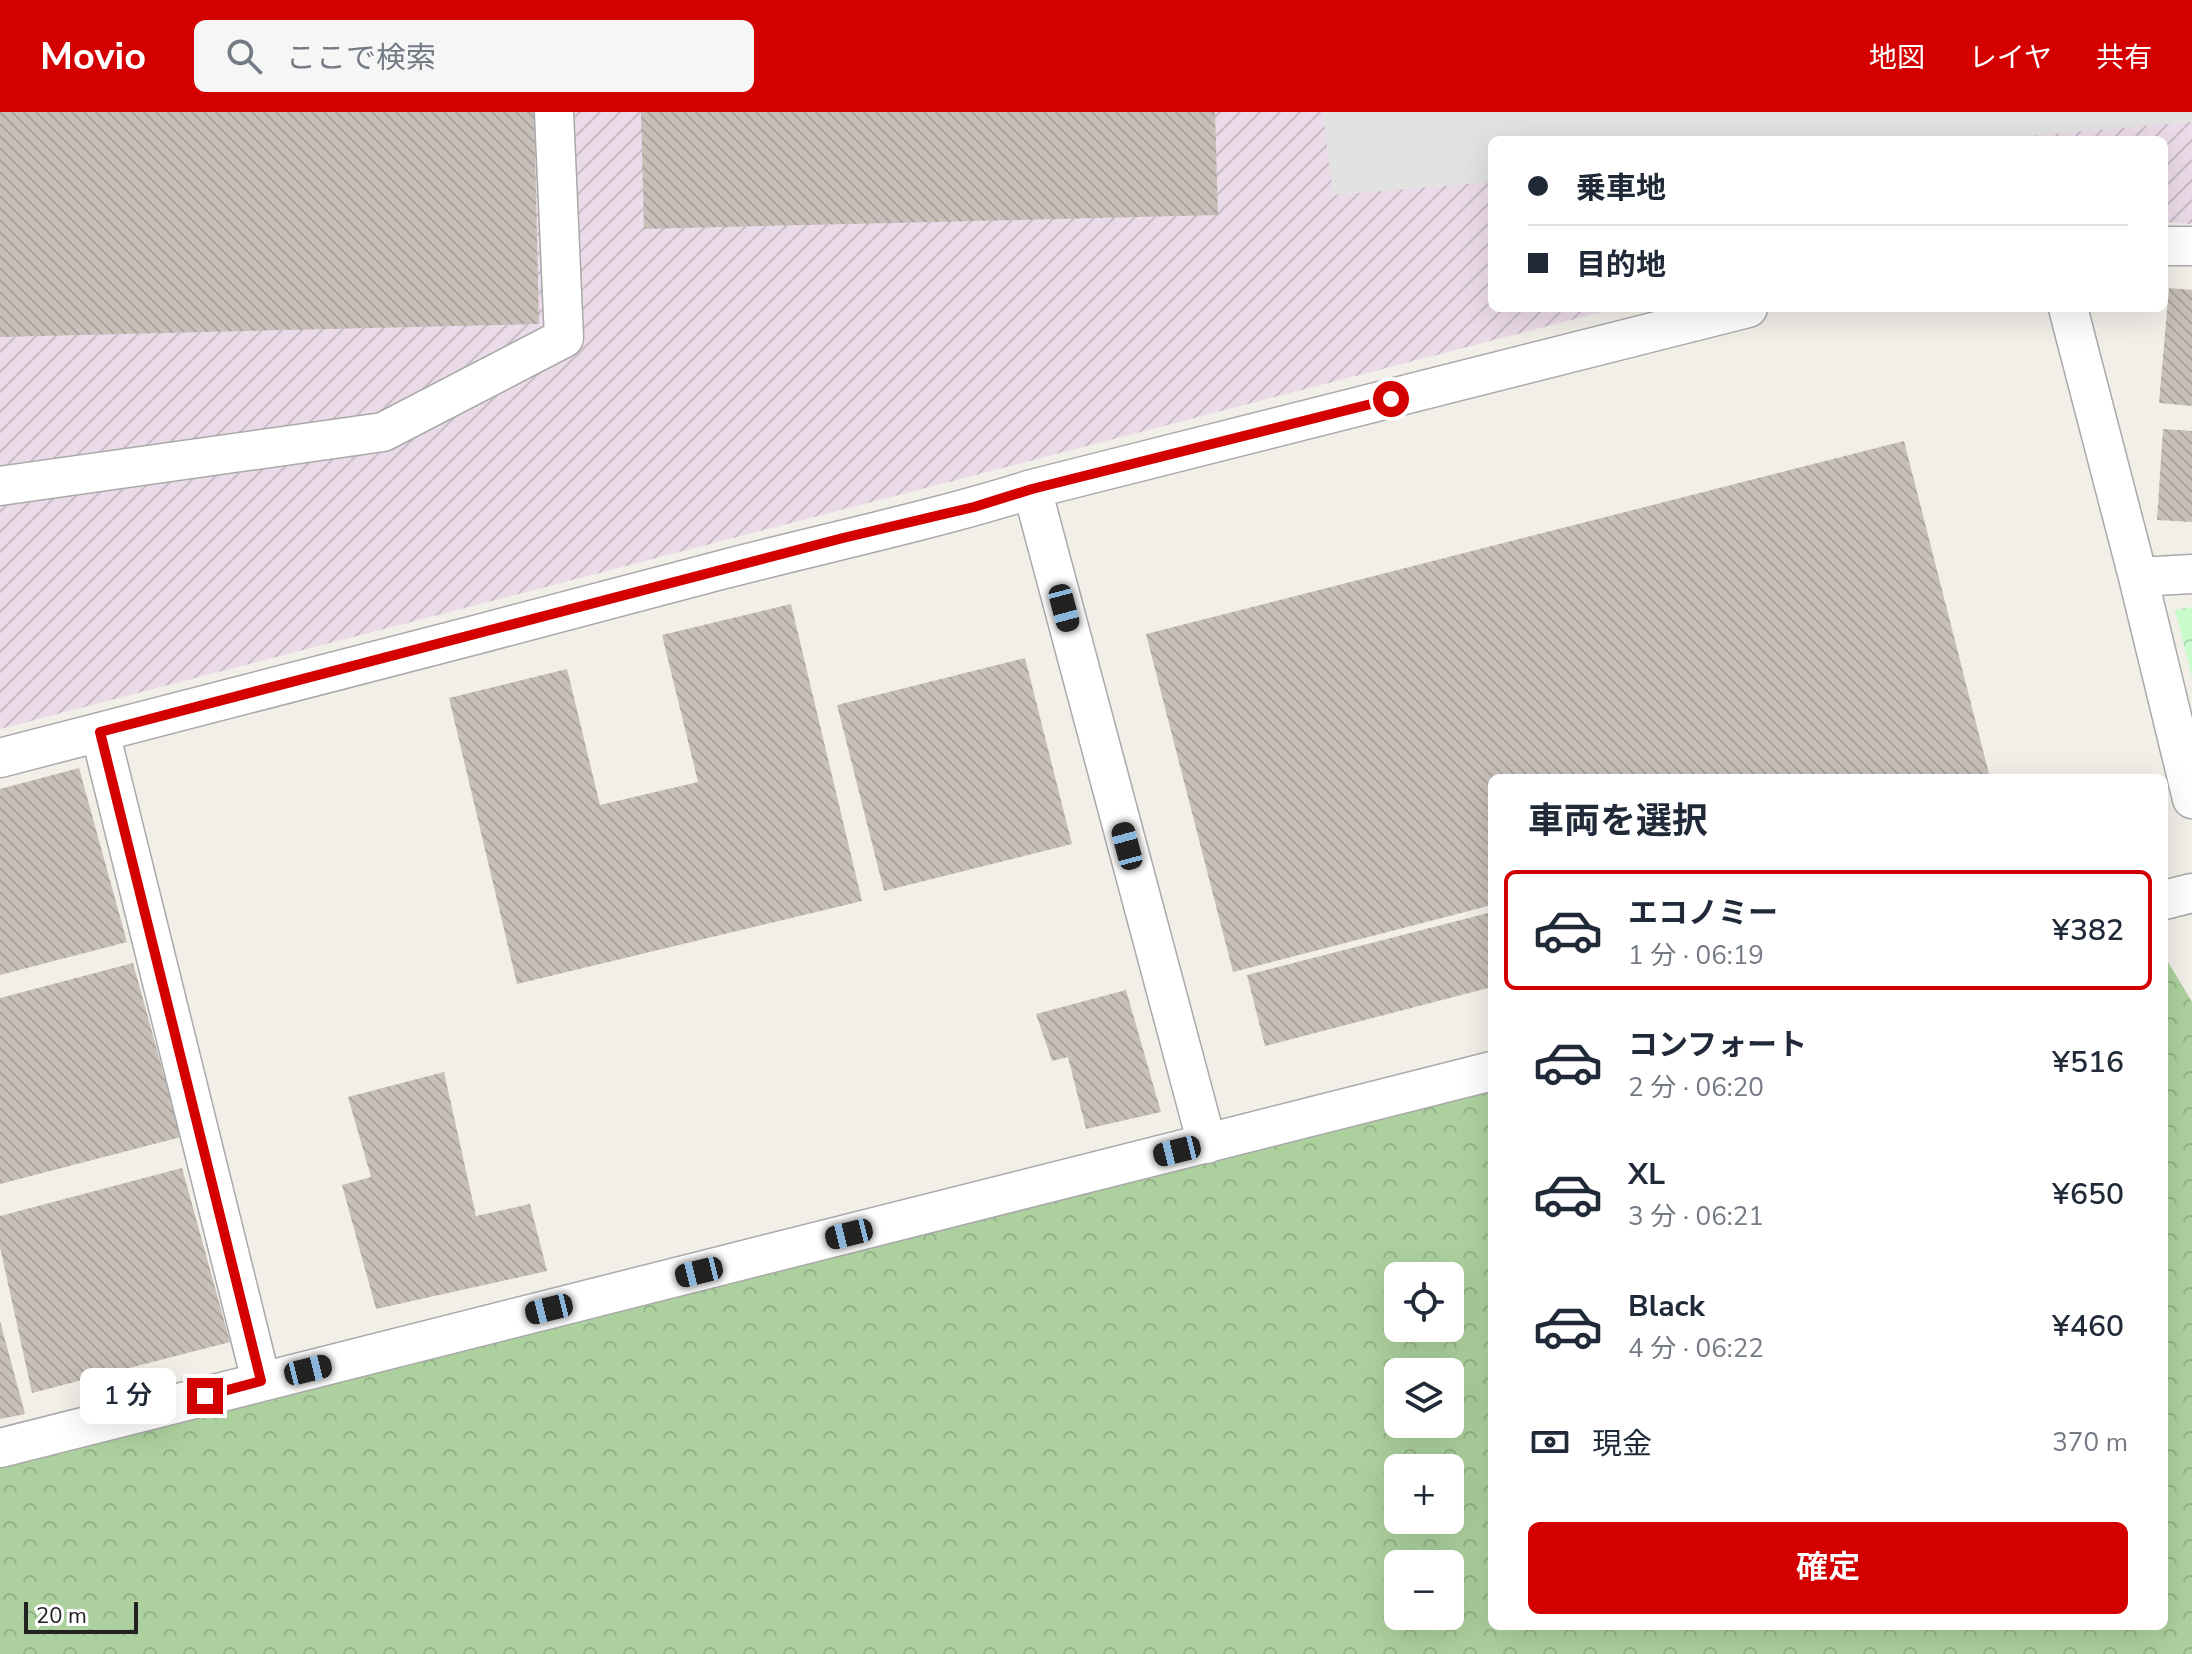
<!DOCTYPE html>
<html lang="ja">
<head>
<meta charset="utf-8">
<style>
	:root { --surface:#fff; --page:#f6f6f7; --text:#1f2937; --muted:#747a83; --line:#e0e1e3; --accent:#d40000 }
	body { margin:0; font-family:"Nunito Sans","Noto Sans JP",sans-serif; background:var(--page); color:var(--text); height:100vh; display:flex; flex-direction:column; font-size:30px; white-space:nowrap }
	* { box-sizing:border-box; margin:0 }
	p { font-size:26px; color:var(--muted) }
	.icon { flex:none; width:44px; height:44px; fill:none; stroke:currentColor; stroke-width:2; stroke-linecap:round; stroke-linejoin:round }
	.map { position:relative; flex:1; overflow:hidden }
	.side { position:absolute; left:1488px; top:662px; width:680px; height:856px; display:flex; flex-direction:column; background:var(--surface); border-radius:12px; box-shadow:0 8px 32px #0002 }
	.side>* { flex:none }
	.top-card { position:absolute; left:1488px; top:24px; width:680px; height:176px; border-radius:12px; box-shadow:0 8px 32px #0002; display:grid; align-content:center; height:176px; padding:0 40px; background:var(--surface) }
	.fabs { position:absolute; left:1384px; top:1150px; display:grid; gap:16px }
	.fabs a { display:grid; place-items:center; width:80px; height:80px; border-radius:12px; background:var(--surface); box-shadow:0 8px 32px #0002; font-size:40px }
	.scale { position:absolute; left:24px; bottom:20px; width:114px; box-sizing:border-box; padding-left:8px; border:4px solid #222; border-top:0; font-size:22px; line-height:28px; white-space:nowrap; color:#222; -webkit-text-stroke:6px #fff; paint-order:stroke }
	.end { position:absolute; width:36px; height:36px; margin:-18px; border:10px solid #d40000; background:#fff; box-shadow:0 0 0 4px #fff }
	.from { border-radius:50% }
	.bubble { position:absolute; height:56px; border-radius:12px; background:var(--surface); box-shadow:0 8px 32px #0002; font-size:26px; font-weight:600; line-height:56px; text-align:center }
	.car { position:absolute; width:24px; height:48px; margin:-24px -12px; border-radius:10px; box-shadow:0 0 6px 2px #0007; background:linear-gradient(#222 24%,#8ab4d8 0 40%,#222 0 76%,#8ab4d8 0 86%,#222 0) }
	.top-card b { display:flex; align-items:center; gap:28px; height:76px; font-size:30px }
	.top-card b+b { border-top:2px solid var(--line) }
	.top-card i { width:20px; height:20px; background:var(--text) }
	ul { padding:0; list-style:none }
	li { display:flex; align-items:center; gap:24px; height:120px; margin:0 16px 12px; padding:0 24px; border:4px solid transparent; border-radius:12px }
	li div { flex:1 }
	li b { display:block; font-size:30px }
	li em { font-style:normal; font-weight:600 }
	li.selected { border-color:var(--accent) }
	li>.icon { width:72px; height:72px; stroke-width:1.5 }
	h2 { padding:0 40px; font-size:36px; line-height:96px }
	.pay { display:flex; align-items:center; gap:20px; height:88px; padding:0 40px; font-size:30px }
	.pay p { margin-inline-start:auto }
	.primary-button { display:flex; gap:16px; margin-top:auto; padding:16px 40px }
	.primary-button a { flex:1; height:92px; border-radius:12px; background:var(--accent); color:#fff; font-size:32px; font-weight:600; line-height:92px; text-align:center }
	header { display:flex; align-items:center; gap:48px; box-sizing:border-box; height:112px; padding:0 40px; background:var(--accent); color:#fff }
	header strong { font-size:38px }
	nav { display:flex; gap:44px; margin-inline-start:auto; font-size:28px }
	.search { width:560px; height:72px; background:var(--page); display:flex; align-items:center; gap:20px; box-sizing:border-box; padding:0 28px; border-radius:12px; color:var(--muted); font-size:30px }
	.map>svg:first-child { display:block }
	.industrial { fill:url(#industrial-furrows) }
	.forest { fill:url(#forest-crowns); fill-rule:evenodd }
	.park { fill:url(#park-crowns) }
	.parking { fill:#e2e2e2 }
	.building { fill:url(#building-back-hatch) }
	.lines { fill:none; stroke-linecap:round; stroke-linejoin:round }
	.minor-casing { stroke:#a9a9a9; stroke-width:41 }
	.minor { stroke:#fff; stroke-width:38 }
	.route { stroke:#d40000; stroke-width:10 }
</style>
</head>
<body>
<header>
<strong>Movio</strong>
<div class="search"><svg class="icon" aria-label="search" viewBox="0 0 24 24"><circle cx="10" cy="10" r="6"/><path d="M15 15l6 6"/></svg>ここで検索</div>
<nav><a>地図</a><a>レイヤ</a><a>共有</a></nav>
</header>
<div class="map">
<svg width="2192" height="1542" viewBox="0 0 2192 1542">
	<defs>
		<pattern id="industrial-furrows" width="10" height="10" patternUnits="userSpaceOnUse" patternTransform="scale(2)"><rect width="10" height="10" fill="#ebdbe8"/><path d="M-1 1l2-2M0 10L10 0M9 11l2-2" fill="none" stroke="#c9bcc7"/></pattern>
		<pattern id="forest-crowns" width="20" height="18" patternUnits="userSpaceOnUse" patternTransform="scale(2)"><rect width="20" height="18" fill="#add19e"/><path d="M2 6a3 3 0 1 1 6 0M12 15a3 3 0 1 1 6 0" fill="none" stroke="#95b388"/></pattern>
		<pattern id="park-crowns" width="20" height="18" patternUnits="userSpaceOnUse" patternTransform="scale(2)"><rect width="20" height="18" fill="#c8facc"/><path d="M2 6a3 3 0 1 1 6 0M12 15a3 3 0 1 1 6 0" fill="none" stroke="#acd6af"/></pattern>
		<pattern id="building-back-hatch" width="6" height="6" patternUnits="userSpaceOnUse" patternTransform="scale(2)"><rect width="6" height="6" fill="#c7bfb8"/><path d="M-1 5l2 2M0 0l6 6M5-1l2 2" fill="none" stroke="#aba49e"/></pattern>
	</defs>
	<rect width="100%" height="100%" fill="#f2efe9"/>
	<!-- industrial -->
	<path class="industrial" d="M0,0H2192V112L2164,110V28H1492V196H1617L0,617Z"/>
	<!-- forest -->
	<path class="forest" d="M2164,850H2168L2192,890V1542H0V1334L1492,959V1514H2164ZM1398,1164H1450V1216H1398ZM1398,1260H1450V1312H1398ZM1398,1356H1450V1408H1398ZM1398,1452H1450V1504H1398Z"/>
	<!-- park -->
	<path class="park" d="M2192,495V565L2175,498Z"/>
	<!-- parking -->
	<path class="parking" d="M1323,0H2192V10L1984,28H1492V70L1333,83Z"/>
	<!-- building -->
	<path class="building" d="M0,0H534L539,212L0,225Z
		M641,0H1215L1218,103L644,117Z
		M2169,176L2192,178V294L2159,291Z
		M2163,317L2192,319V410L2157,408Z
		M1904,329L1990,666H1492V793L1233,860L1146,522Z
		M791,492L862,789L517,872L449,586L567,557L600,693L698,670L662,523Z
		M1025,546L1072,732L884,779L837,593Z
		M79,656L127,830L0,863V677Z
		M1492,800V875L1265,934L1247,863Z
		M133,851L181,1025L0,1072V886Z
		M1126,878L1161,1000L1086,1017L1068,945L1052,949L1036,902Z
		M444,960L476,1104L530,1092L547,1159L376,1197L342,1073L371,1065L348,985Z
		M182,1056L230,1230L32,1281L0,1135V1104Z
		M0,1209L25,1302L0,1307Z"/>
	<g class="lines">
		<defs>
			<path id="minor" d="M2164,134H2192
				M2068,196L2138,465L2192,687
				M0,374L383,320L564,226L554,0
				M1032,377L1207,1032
				M2138,465L2192,462
				M100,620L261,1269
				M0,646C241,584 481,522 721,458C825,431 930,409 1032,377L1748,196
				M2164,788L2192,781
				M0,1336L1492,959"/>
		</defs>
		<!-- minor casing -->
		<use href="#minor" class="minor-casing"/>
		<!-- minor -->
		<use href="#minor" class="minor"/>
	</g>
	<g class="lines">
		<!-- route -->
		<path class="route" d="M205,1284L261,1269L100,620L843,426L974,395L1032,377L1391,287"/>
	</g>
</svg>
<div class="fabs">
<a><svg class="icon" aria-label="locate" viewBox="0 0 24 24"><circle cx="12" cy="12" r="6"/><path d="M12 2v4M12 18v4M2 12h4M18 12h4"/></svg></a>
<a><svg class="icon" aria-label="layers" viewBox="0 0 24 24"><path d="M12 4l9 5-9 5-9-5zM3 14l9 5 9-5"/></svg></a>
<a>+</a>
<a>−</a>
</div>
<div class="scale">20 m</div>
<i class="end from" style="left:1391px;top:287px"></i>
<i class="end" style="left:205px;top:1284px"></i>
<div class="bubble" style="left:80px;top:1256px;width:96px">1 分</div>
<i class="car" style="left:1064px;top:496px;rotate:165deg"></i>
<i class="car" style="left:1127px;top:734px;rotate:345deg"></i>
<i class="car" style="left:1177px;top:1039px;rotate:256deg"></i>
<i class="car" style="left:849px;top:1122px;rotate:256deg"></i>
<i class="car" style="left:699px;top:1160px;rotate:256deg"></i>
<i class="car" style="left:549px;top:1197px;rotate:256deg"></i>
<i class="car" style="left:308px;top:1258px;rotate:76deg"></i>
<div class="top-card">
<b><i class="from"></i>乗車地</b>
<b><i></i>目的地</b>
</div>
<section class="side">
<h2>車両を選択</h2>
<ul>
<li class="selected"><svg class="icon" aria-label="car" viewBox="0 0 24 24"><path d="M5 17H2v-5l4-1 3-4h7l3 4 3 1v5h-3M9 17h6M6 11h13"/><circle cx="7" cy="17" r="2"/><circle cx="17" cy="17" r="2"/></svg><div><b>エコノミー</b><p>1 分 · 06:19</p></div><em>¥382</em></li>
<li><svg class="icon" aria-label="car" viewBox="0 0 24 24"><path d="M5 17H2v-5l4-1 3-4h7l3 4 3 1v5h-3M9 17h6M6 11h13"/><circle cx="7" cy="17" r="2"/><circle cx="17" cy="17" r="2"/></svg><div><b>コンフォート</b><p>2 分 · 06:20</p></div><em>¥516</em></li>
<li><svg class="icon" aria-label="car" viewBox="0 0 24 24"><path d="M5 17H2v-5l4-1 3-4h7l3 4 3 1v5h-3M9 17h6M6 11h13"/><circle cx="7" cy="17" r="2"/><circle cx="17" cy="17" r="2"/></svg><div><b>XL</b><p>3 分 · 06:21</p></div><em>¥650</em></li>
<li><svg class="icon" aria-label="car" viewBox="0 0 24 24"><path d="M5 17H2v-5l4-1 3-4h7l3 4 3 1v5h-3M9 17h6M6 11h13"/><circle cx="7" cy="17" r="2"/><circle cx="17" cy="17" r="2"/></svg><div><b>Black</b><p>4 分 · 06:22</p></div><em>¥460</em></li>
</ul>
<div class="pay"><svg class="icon" aria-label="cash" viewBox="0 0 24 24"><path d="M3 7h18v10H3z"/><circle cx="12" cy="12" r="2"/></svg>現金<p>370 m</p></div>
<div class="primary-button"><a>確定</a></div>
</section>
</div>
</body>
</html>
